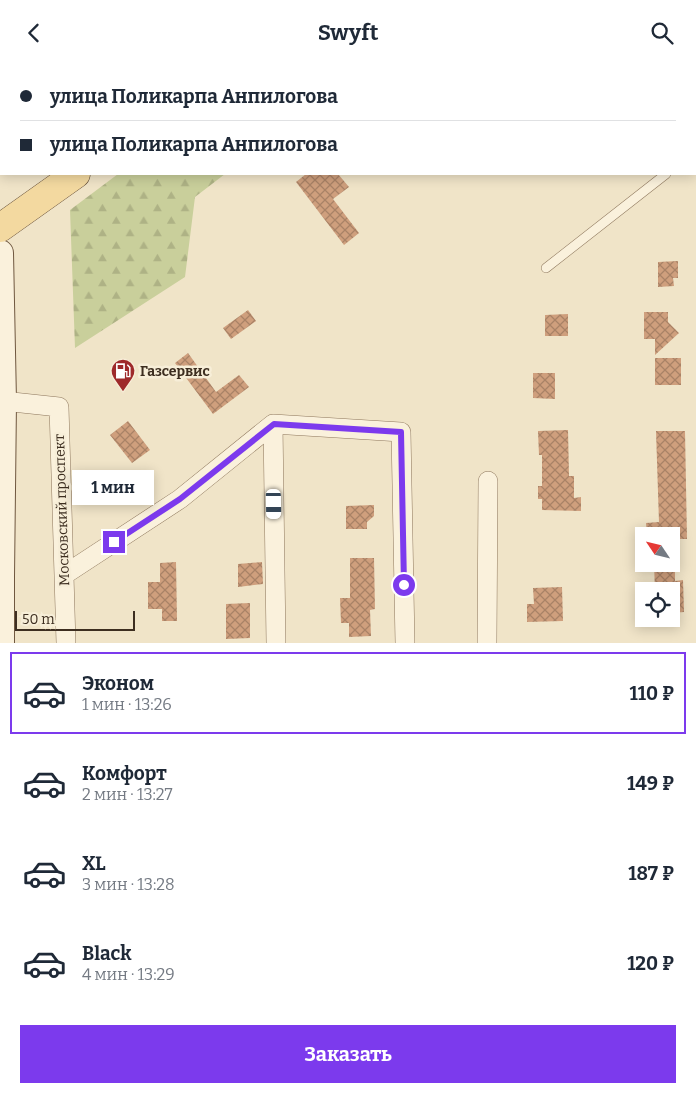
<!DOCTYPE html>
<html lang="ru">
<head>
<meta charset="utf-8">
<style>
	:root { --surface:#fff; --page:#f6f6f7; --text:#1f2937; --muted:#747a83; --line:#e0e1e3; --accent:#7c3aed }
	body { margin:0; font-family:Bitter,serif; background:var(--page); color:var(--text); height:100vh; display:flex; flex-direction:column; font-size:19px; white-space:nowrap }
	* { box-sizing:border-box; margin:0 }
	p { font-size:16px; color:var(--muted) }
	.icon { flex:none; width:28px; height:28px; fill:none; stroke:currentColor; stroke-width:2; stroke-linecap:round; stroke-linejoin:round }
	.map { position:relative; height:578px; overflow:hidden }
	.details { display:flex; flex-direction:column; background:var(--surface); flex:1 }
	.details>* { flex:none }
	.hud { position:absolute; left:0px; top:0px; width:696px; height:110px; box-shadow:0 2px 12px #0003; display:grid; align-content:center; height:110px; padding:0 20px; background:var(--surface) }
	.needle { width:32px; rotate:305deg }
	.controls { position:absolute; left:635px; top:462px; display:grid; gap:10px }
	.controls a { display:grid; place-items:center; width:45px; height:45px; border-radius:0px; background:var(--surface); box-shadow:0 2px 12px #0003; font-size:25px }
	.scale { position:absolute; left:15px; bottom:12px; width:120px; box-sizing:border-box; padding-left:5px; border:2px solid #3d2e20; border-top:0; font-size:14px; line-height:18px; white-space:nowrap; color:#3d2e20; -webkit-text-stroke:4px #f7eed8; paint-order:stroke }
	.end { position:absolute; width:22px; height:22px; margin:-11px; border:6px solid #7c3aed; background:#fff; box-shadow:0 0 0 2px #fff }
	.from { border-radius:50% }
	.bubble { position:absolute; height:35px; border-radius:0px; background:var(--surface); box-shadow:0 2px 12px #0003; font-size:16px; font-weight:700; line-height:35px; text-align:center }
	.car { position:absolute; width:15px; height:30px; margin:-15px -8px; border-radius:6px; box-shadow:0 0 4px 1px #0007; background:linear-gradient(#fff 24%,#345 0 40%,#fff 0 76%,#345 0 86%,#fff 0) }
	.hud b { display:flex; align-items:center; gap:18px; height:48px; font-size:19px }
	.hud b+b { border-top:1px solid var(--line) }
	.hud i { width:12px; height:12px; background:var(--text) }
	ul { padding:9px 0 0; list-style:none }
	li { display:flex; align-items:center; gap:15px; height:82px; margin:0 10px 8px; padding:0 10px; border:2px solid transparent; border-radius:0px }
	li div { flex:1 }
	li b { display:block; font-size:19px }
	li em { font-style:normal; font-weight:700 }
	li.active { border-color:var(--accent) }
	li>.icon { width:45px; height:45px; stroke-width:1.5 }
	.cta { display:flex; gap:10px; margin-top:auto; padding:10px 20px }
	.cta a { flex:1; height:58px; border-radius:0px; background:var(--accent); color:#fff; font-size:20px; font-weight:700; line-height:58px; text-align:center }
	header { display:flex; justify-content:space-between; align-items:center; height:65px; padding:0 20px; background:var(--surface); font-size:22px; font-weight:700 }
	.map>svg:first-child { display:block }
	.forest { fill:url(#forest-firs) }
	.building { fill:url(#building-cross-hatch) }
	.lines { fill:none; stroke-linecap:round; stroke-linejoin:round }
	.lane-casing { stroke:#8d765c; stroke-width:10 }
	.street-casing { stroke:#8d765c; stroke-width:20 }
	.secondary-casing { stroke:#6f573f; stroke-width:28 }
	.primary-casing { stroke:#5b4430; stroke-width:29 }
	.lane { stroke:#faf1dc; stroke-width:9 }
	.street { stroke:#faf1dc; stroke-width:19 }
	.secondary { stroke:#faf1dc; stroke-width:26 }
	.primary { stroke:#f3d9a0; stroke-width:28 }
	.route { stroke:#7c3aed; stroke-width:6 }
	.labels { text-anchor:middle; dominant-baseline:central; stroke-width:5; stroke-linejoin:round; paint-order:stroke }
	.poi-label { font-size:14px; font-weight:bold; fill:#3d2e20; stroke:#f7eed8; text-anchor:start }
	.street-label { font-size:14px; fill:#3d2e20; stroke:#f7eed8 }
</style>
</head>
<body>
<header><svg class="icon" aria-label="back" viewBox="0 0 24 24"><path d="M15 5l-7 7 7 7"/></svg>Swyft<svg class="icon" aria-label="search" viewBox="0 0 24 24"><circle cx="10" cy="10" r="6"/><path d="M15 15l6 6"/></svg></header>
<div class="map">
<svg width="696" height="578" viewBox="0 0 696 578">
	<defs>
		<pattern id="forest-firs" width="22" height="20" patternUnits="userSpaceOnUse" patternTransform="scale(1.25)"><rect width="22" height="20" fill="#c9cf9b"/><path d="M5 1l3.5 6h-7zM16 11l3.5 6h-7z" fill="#aeb285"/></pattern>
		<pattern id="building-cross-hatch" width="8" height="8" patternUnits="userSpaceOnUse" patternTransform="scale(1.25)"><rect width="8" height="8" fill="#cf9f7d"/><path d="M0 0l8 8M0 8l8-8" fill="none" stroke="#a98266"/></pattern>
	</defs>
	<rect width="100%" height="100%" fill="#f0e4c8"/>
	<!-- forest -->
	<path class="forest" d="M264,0H484L482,1H262Z
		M118,109H225L195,132L185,212L75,283L70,145Z"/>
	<!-- building -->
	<path class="building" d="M306,109H338L349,122L333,134L359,168L344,180L296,117Z
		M678,196V213H673L674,221L658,222V197Z
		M248,245L256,256L231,274L223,263Z
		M644,247H668V257L679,268L655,290V274H644Z
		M568,249V271H545V250Z
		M188,288L216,327L239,310L249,322L213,349L175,298Z
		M655,293H681V320H655Z
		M533,308H555V334L533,333Z
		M128,356L150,385L132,398L110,370Z
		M568,365L569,411H574V433L581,432V446L542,445V434H538V421H542V390H539L538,366Z
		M656,366H685L687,474H671V471H647L646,458L659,457Z
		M374,440V451L367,457V464H346V441Z
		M350,493H374L375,544L370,545L371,571L349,572V558H341L340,533H350Z
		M176,497L177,556H162V544H148V517H160V498Z
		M262,497L263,519L238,522V499Z
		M654,499H675V516L683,515L684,547L671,548V526H655Z
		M562,522L563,556L527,557V539H534L533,523Z
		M250,538V573L226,574V539Z"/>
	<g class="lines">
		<defs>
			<path id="lane" d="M695,86L696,85
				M546,203L666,109"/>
			<path id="street" d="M121,1L122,0
				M0,22L1,24
				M3,336L59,342L66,578
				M273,359L276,578
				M64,510L180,434L273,359L401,367L405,578
				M487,578L488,416"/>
			<path id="secondary" d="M0,188L3,336L1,512V578"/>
			<path id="primary" d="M225,1L227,0
				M0,163L76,109"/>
		</defs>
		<!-- lane casing -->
		<use href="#lane" class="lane-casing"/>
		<!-- street casing -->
		<use href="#street" class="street-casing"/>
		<!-- secondary casing -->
		<use href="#secondary" class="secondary-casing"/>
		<!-- primary casing -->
		<use href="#primary" class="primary-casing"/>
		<!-- lane -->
		<use href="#lane" class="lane"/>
		<!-- street -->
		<use href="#street" class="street"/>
		<!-- secondary -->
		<use href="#secondary" class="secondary"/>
		<!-- primary -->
		<use href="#primary" class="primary"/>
	</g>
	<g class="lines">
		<!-- route -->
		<path class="route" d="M114,477L180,434L274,359L401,367L404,520"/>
	</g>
	<!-- icons -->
	<defs>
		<symbol id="fuel-pin" viewBox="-11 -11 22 30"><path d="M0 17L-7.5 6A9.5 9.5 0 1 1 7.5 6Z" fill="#9e2a2b" stroke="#f7eed8"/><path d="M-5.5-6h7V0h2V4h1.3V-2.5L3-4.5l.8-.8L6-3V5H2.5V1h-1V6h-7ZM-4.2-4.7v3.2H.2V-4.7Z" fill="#fff"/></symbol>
	</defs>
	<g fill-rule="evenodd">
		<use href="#fuel-pin" x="109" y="292" width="28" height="38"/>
	</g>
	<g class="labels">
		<!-- poi labels -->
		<g class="poi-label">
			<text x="140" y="306">Газсервис</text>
		</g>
		<!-- street labels -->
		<g class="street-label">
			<text transform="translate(62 445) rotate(-92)">Московский проспект</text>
		</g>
	</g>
</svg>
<div class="controls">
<a><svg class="needle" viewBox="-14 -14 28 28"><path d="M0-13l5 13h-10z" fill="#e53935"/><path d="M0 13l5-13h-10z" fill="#747a83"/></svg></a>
<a><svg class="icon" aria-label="locate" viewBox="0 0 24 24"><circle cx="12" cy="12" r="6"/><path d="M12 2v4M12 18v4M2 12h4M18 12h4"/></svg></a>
</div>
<div class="scale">50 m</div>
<i class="end from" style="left:404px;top:520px"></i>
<i class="end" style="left:114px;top:477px"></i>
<div class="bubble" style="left:72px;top:405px;width:82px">1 мин</div>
<i class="car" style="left:274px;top:439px;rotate:179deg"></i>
<div class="hud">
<b><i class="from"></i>улица Поликарпа Анпилогова</b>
<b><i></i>улица Поликарпа Анпилогова</b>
</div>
</div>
<section class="details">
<ul>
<li class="active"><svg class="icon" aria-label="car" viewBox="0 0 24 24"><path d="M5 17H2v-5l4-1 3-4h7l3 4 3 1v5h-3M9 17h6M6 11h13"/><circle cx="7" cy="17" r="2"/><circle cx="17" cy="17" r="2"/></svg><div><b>Эконом</b><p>1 мин · 13:26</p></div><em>110 ₽</em></li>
<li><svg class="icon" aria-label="car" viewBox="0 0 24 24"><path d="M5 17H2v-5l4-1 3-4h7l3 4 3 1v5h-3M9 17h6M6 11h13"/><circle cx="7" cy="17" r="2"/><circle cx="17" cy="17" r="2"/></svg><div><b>Комфорт</b><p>2 мин · 13:27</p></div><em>149 ₽</em></li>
<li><svg class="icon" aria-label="car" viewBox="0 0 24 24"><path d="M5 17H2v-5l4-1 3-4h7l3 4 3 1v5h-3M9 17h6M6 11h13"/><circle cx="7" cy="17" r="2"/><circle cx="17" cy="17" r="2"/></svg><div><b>XL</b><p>3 мин · 13:28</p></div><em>187 ₽</em></li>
<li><svg class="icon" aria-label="car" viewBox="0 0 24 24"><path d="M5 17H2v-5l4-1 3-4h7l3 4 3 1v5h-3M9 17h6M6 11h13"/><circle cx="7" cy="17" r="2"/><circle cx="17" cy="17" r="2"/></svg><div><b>Black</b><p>4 мин · 13:29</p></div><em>120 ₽</em></li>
</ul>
<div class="cta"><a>Заказать</a></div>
</section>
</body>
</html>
